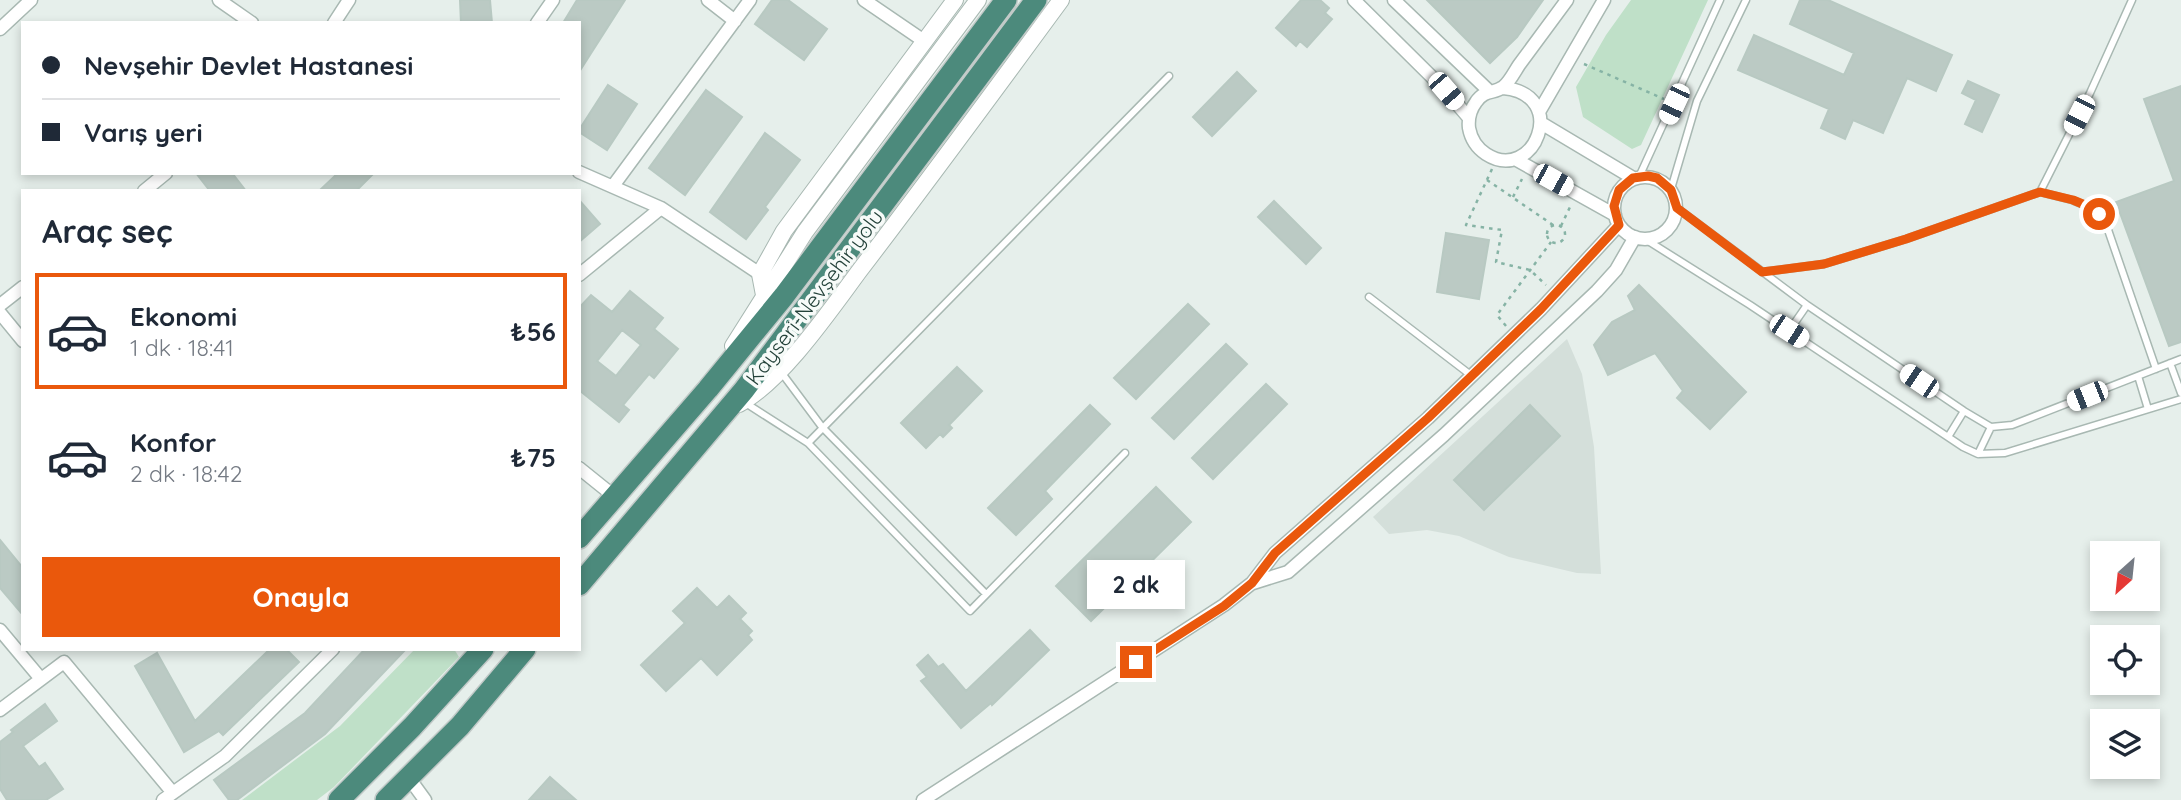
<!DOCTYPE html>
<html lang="tr">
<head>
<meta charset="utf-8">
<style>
	:root { --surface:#fff; --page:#f6f6f7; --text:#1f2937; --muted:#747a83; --line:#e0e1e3; --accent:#ea580c }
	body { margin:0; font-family:Quicksand,sans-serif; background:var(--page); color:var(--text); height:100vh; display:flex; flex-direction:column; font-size:26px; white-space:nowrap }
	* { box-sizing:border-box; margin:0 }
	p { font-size:23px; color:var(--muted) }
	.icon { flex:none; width:38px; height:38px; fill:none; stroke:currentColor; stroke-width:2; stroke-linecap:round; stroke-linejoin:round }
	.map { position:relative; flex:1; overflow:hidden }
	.panel { position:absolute; left:21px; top:189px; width:560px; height:462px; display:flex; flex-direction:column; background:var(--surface); border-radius:0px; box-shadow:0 4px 10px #0003 }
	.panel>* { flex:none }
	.hud { position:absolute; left:21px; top:21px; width:560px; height:154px; border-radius:0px; box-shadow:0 4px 10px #0003; display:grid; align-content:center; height:154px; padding:0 21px; background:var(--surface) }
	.needle { width:46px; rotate:207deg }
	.fabs { position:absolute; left:2090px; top:541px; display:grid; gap:14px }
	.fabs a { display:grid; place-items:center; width:70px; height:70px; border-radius:0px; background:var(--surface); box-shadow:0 4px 10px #0003; font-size:35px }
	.end { position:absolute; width:32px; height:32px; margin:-16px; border:9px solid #ea580c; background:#fff; box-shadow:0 0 0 4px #fff }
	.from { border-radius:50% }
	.bubble { position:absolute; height:49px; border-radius:0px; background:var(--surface); box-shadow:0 4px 10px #0003; font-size:23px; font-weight:700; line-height:49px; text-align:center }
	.car { position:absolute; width:21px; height:42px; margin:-21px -10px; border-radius:9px; box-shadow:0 0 5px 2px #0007; background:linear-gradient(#fff 24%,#345 0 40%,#fff 0 76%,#345 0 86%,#fff 0) }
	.hud b { display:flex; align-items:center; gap:24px; height:66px; font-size:26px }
	.hud b+b { border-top:2px solid var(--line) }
	.hud i { width:18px; height:18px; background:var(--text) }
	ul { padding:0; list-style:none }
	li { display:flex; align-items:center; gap:21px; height:116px; margin:0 14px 10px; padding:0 7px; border:4px solid transparent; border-radius:0px }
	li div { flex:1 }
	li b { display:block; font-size:26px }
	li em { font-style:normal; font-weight:700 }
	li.selected { border-color:var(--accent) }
	li>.icon { width:63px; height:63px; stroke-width:1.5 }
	h2 { padding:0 21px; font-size:32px; line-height:84px }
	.button { display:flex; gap:14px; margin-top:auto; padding:14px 21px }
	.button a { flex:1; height:80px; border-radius:0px; background:var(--accent); color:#fff; font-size:28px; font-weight:700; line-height:80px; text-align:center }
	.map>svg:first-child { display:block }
	.built { fill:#d4dfda }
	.green { fill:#bfe0c8 }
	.building { fill:#bbcac4; stroke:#b8c9c2; stroke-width:2; fill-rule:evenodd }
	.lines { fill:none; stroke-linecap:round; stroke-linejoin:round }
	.service-casing { stroke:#a8b8b2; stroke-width:9 }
	.minor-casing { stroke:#a8b8b2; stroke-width:15 }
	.tertiary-casing { stroke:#a8b8b2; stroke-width:18 }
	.trunk-casing { stroke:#c2cac8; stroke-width:24 }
	.path { stroke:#86b3a5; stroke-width:2.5; stroke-dasharray:3.5 5; stroke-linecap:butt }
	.service { stroke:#fff; stroke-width:6 }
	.minor { stroke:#fff; stroke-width:12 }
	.tertiary { stroke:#fff; stroke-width:16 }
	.trunk { stroke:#4c8a7c; stroke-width:21 }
	.route { stroke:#ea580c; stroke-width:9 }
	.labels { text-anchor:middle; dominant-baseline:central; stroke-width:7; stroke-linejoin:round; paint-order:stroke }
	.street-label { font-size:21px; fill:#24423a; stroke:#f7fbf9 }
</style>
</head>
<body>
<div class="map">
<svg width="2181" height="800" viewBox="0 0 2181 800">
	<rect width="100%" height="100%" fill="#e6efeb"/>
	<!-- built -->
	<path class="built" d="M1567,339L1582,374L1594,447L1601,574L1577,573L1509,557L1459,536L1427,530L1389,534L1373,517Z"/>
	<!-- green -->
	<path class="green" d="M1631,0H1708L1641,145L1632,149L1583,117L1576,87L1606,35Z
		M415,649H454L459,657L334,787L317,800H242L340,726Z"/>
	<!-- building -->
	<path class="building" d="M460,0H490L492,23H461Z
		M577,0H625L579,72V23H563Z
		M772,0H788L827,29L804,60L755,24Z
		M1301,0H1320L1329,8L1325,13L1332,19L1307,47L1300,41L1296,46L1276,28Z
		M1427,0H1543L1517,37L1490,63Z
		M1800,0H1828L1952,55L1936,91L1907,78L1883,133L1853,120L1845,139L1821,128L1829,109L1738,70L1754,35L1844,75L1854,53L1790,24Z
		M1237,72L1256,91L1212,136L1193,117Z
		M1968,81L1999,95L1982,132L1965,124L1976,100L1962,93Z
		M608,85L637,104L607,150L579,132V130Z
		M2181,86V342L2169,346L2116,202L2174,181L2144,99Z
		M706,90L742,117L685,195L649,168Z
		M765,133L800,160L765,207L768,210L746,239L710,212Z
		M196,173H232L246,191H210Z
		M338,173H374L356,191H319Z
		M579,200L600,224L579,242Z
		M1274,201L1321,248L1306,264L1258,217Z
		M1446,233L1489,240L1479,299L1437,292Z
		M1639,285L1746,392L1710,429L1677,398L1683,391L1655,353L1608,375L1594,345L1612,322L1635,310L1628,296Z
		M630,291L663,318L654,329L678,349L654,378L649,374L623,405L629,410L619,422L579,390V308L591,295L612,312ZM622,330L641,345L616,376L597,361Z
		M1188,304L1209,324L1136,399L1114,378Z
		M1226,344L1247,364L1174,439L1152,418Z
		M957,367L982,391L949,425L952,428L943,437L940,434L926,448L901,423Z
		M1266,384L1287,404L1213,479L1192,458Z
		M1090,405L1110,424L1045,491L1052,499L1016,535L988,508Z
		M1530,405L1560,436L1484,510L1454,480Z
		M1156,487L1191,522L1091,621L1056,586Z
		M0,540L23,568V615L0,588Z
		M697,588L717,608L729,596L746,613L740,619L752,631L748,635L752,640L717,675L701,658L666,691L641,665L685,623L673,611Z
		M1030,630L1049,650L992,705L991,703L961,728L921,681L927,677L917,665L928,655L938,667L943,664L966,691Z
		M270,649H286L299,662L223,735L219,731L184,752L135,666L157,653L195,721Z
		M365,649H406L325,734L237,800H229L214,780L305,713Z
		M45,704L57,721L23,746L39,767L45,763L63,789L46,800H7L0,789V742L13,732L11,730Z
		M550,777L576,800H529Z"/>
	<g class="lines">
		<defs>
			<path id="service" d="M1639,177L1720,0
				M1671,189L1697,101L1746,0
				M2040,192L2090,93L2132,0
				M1677,208L1807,305L1964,411L1991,427L2012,425L2181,359
				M1645,239L1750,305L1963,447L1978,454L2005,453L2181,399
				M1762,272L1824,264L1906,239L2040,192L2072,200L2092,208L2106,224L2156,369
				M1369,297L1472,376
				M1789,331L1807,305
				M2170,363L2181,393
				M781,372L822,427L986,594
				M2138,376L2148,409
				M744,402L808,443L970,611L1125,453
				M1948,437L1964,411
				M808,443L1169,76
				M1978,454L1991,427"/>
			<path id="minor" d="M219,0L252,23
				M708,0L735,21
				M864,0L924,41
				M1354,0L1446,91L1469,118
				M1394,0L1489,91
				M334,23L349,0
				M537,23L553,0
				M0,29L31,0
				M1503,88C1571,94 1534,185 1486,154C1477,148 1471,139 1469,128C1468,119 1470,110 1476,102C1485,89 1494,94 1503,87C1509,83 1515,71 1519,65C1535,43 1551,22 1567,0
				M1539,112L1604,0
				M1541,123L1633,178
				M1515,159L1615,215
				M579,172L661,208L760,274
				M1614 208a31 31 0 1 1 62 0a31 31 0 1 1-62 0Z
				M613,186L750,0
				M144,191L166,173
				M579,275L661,208
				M0,305L23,287
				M0,313L23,341
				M579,468L615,497
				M1253,583L1288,572L1444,435L1597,291L1616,270L1635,237
				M0,630L41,679
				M0,710L64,662L173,793
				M409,778L425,800
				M163,800L225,756L333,649
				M923,800L1224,605L1252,583L1275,553L1428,418L1541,309L1619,225"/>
			<path id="tertiary" d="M764,295L760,274L784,231L955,0
				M733,346L805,232L978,0
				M739,404C782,381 831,309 860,270C928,181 995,90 1061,0"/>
			<path id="trunk" d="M579,538L708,389L784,296L1006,0
				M579,585L744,390L1036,0
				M339,800L412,727L483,649
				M386,800L460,726L525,649"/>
		</defs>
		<!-- service casing -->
		<use href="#service" class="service-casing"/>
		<!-- minor casing -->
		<use href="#minor" class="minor-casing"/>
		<!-- tertiary casing -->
		<use href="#tertiary" class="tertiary-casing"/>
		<!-- trunk casing -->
		<use href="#trunk" class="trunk-casing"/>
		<!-- path -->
		<path class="path" d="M1584,64L1664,99
			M1492,169L1466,225L1502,230L1496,262L1530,270L1546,285
			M1487,180L1553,225
			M1513,197L1522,179
			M1547 234a9 9 0 1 1 18 0a9 9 0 1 1-18 0Z
			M1561,226L1570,207
			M1506,326L1497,315L1551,242"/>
		<!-- service -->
		<use href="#service" class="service"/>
		<!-- minor -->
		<use href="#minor" class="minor"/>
		<!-- tertiary -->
		<use href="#tertiary" class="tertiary"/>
		<!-- trunk -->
		<use href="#trunk" class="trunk"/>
	</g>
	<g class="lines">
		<!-- route -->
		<path class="route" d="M1136,662L1224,606L1252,583L1275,553L1428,418L1541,309L1619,225L1614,206L1619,190L1633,178L1648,176L1657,178L1671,190L1677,208L1762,272L1824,264L1906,239L2040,192L2073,200L2092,208L2099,214"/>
	</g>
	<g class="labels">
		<!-- street labels -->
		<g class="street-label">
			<text transform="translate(814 297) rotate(-53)">Kayseri-Nevşehir yolu</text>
		</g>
	</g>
</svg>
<div class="fabs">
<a><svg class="needle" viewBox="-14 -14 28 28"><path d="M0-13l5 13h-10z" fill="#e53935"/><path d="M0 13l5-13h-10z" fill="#747a83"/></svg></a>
<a><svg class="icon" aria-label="locate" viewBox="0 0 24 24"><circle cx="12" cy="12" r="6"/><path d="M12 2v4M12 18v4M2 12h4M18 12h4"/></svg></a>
<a><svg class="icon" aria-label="layers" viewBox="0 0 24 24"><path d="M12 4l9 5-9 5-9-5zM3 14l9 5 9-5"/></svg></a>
</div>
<i class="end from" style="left:2099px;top:214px"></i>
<i class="end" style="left:1136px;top:662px"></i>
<div class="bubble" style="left:1087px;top:560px;width:98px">2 dk</div>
<i class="car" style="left:1446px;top:91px;rotate:139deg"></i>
<i class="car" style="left:1674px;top:104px;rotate:205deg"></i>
<i class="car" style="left:2079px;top:115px;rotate:207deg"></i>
<i class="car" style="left:1553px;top:180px;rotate:119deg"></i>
<i class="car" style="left:1789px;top:331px;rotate:123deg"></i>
<i class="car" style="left:1919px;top:381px;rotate:304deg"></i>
<i class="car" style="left:2087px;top:396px;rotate:248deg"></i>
<div class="hud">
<b><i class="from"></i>Nevşehir Devlet Hastanesi</b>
<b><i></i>Varış yeri</b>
</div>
<section class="panel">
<h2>Araç seç</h2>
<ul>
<li class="selected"><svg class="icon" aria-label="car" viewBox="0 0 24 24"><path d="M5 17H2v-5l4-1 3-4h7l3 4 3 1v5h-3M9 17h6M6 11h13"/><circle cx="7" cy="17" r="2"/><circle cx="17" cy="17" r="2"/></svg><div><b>Ekonomi</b><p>1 dk · 18:41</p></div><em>₺56</em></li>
<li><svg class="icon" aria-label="car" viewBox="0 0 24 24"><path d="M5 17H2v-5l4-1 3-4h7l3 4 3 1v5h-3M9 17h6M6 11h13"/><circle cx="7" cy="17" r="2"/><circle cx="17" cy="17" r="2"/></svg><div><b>Konfor</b><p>2 dk · 18:42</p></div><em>₺75</em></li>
</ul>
<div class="button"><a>Onayla</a></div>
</section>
</div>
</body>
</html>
